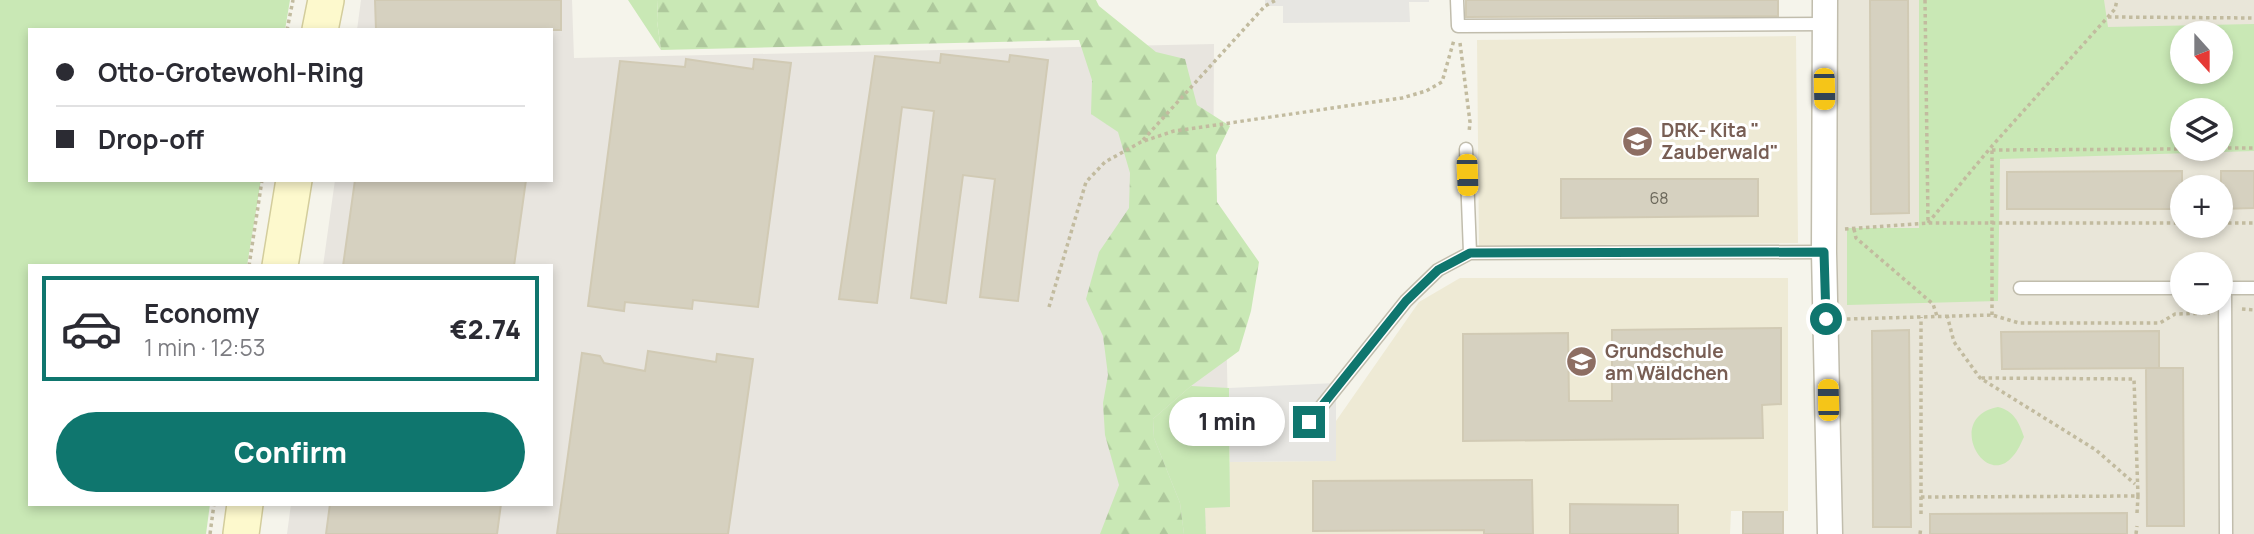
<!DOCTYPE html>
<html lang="en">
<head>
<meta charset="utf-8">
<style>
	:root { --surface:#fff; --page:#f2f2f3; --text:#2b2b33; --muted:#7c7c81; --line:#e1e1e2; --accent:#0f766e }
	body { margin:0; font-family:Manrope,sans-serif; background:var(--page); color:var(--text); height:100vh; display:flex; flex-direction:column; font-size:26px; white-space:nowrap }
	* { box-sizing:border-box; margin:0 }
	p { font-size:23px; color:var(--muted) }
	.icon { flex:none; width:38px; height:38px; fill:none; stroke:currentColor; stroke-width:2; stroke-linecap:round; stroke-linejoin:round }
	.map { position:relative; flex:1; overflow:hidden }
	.sheet { position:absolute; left:28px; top:264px; width:525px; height:242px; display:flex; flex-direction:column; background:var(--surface); border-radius:0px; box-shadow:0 4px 10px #0003 }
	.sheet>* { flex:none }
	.top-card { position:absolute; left:28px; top:28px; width:525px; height:154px; border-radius:0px; box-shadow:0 4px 10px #0003; display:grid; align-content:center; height:154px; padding:0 28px; background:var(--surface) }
	.needle { width:46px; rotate:159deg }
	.tools { position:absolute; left:2170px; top:21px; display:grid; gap:14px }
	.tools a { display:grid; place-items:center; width:63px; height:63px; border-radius:50%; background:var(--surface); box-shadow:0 4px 10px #0003; font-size:35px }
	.end { position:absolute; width:32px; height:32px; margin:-16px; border:9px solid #0f766e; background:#fff; box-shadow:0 0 0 4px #fff }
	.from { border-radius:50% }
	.bubble { position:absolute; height:49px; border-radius:24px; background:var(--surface); box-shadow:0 4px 10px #0003; font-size:23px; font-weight:800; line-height:49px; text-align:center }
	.car { position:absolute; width:21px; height:42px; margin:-21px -10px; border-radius:9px; box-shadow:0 0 5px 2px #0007; background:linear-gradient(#f5c518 24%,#345 0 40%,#f5c518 0 76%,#345 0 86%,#f5c518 0) }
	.top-card b { display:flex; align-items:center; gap:24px; height:66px; font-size:26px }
	.top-card b+b { border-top:2px solid var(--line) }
	.top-card i { width:18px; height:18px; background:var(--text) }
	ul { padding:12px 0 0; list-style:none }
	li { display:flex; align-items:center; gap:21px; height:105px; margin:0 14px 10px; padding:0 14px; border:4px solid var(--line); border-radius:0px }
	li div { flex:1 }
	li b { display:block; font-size:26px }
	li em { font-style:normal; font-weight:800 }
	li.active { border-color:var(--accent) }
	li>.icon { width:63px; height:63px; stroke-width:1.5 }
	.primary-button { display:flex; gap:14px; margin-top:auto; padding:14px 28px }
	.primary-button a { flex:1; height:80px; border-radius:42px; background:var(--accent); color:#fff; font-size:28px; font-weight:800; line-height:80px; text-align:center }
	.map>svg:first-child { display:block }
	.residential { fill:#e9e6d9; fill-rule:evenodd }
	.industrial { fill:#e8e5df }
	.education { fill:#eeead5 }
	.green { fill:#c9e8b5; fill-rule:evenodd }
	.forest { fill:url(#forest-firs) }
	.parking { fill:#e7e6e2 }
	.building { fill:#d6d1c0; stroke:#d1cab4; stroke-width:2 }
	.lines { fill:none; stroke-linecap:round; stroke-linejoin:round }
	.lane-casing { stroke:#c1bdad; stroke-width:15 }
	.street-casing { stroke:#c1bdad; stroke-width:27 }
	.secondary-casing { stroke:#d3cd9c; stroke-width:38 }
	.path { stroke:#c2bb9f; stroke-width:3.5; stroke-dasharray:3.5 3.5; stroke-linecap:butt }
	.lane { stroke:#fff; stroke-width:12 }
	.street { stroke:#fff; stroke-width:24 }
	.secondary { stroke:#fdf9cd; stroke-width:35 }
	.route { stroke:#0f766e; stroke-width:9 }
	.labels { text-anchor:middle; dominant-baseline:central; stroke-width:6; stroke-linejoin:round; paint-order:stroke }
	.number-label { font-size:16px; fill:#6c685b }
	.education-label { font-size:19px; font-weight:bold; fill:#785e54; stroke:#fff; text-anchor:start }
</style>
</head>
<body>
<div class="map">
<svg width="2254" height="534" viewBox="0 0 2254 534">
	<defs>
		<pattern id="forest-firs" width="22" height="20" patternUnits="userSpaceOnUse" patternTransform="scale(1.75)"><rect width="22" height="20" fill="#c9e8b5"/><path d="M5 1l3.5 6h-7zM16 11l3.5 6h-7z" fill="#aec89c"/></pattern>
	</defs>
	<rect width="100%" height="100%" fill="#f5f4eb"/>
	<!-- residential -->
	<path class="residential" d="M1837,0H2254V534H1838ZM2182,33H2221V72H2182ZM2182,110H2221V149H2182ZM2182,187H2221V226H2182ZM2182,264H2221V303H2182Z"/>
	<!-- industrial -->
	<path class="industrial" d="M361,0H572L574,58L1214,44L1213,224L1224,226L1230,507L1196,534H287L291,504H551V266H323L335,180H551V30H357Z"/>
	<!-- education -->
	<path class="education" d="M1796,36L1798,243L1479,246L1477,40Z
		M1460,278H1788V511H1731L1730,534H1206L1205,508L1230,507V462L1336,461V421L1419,302Z"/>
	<!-- green -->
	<path class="green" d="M0,0H290L285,30H30V180H261L247,266H30V504H210L206,534H0Z
		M628,0H658L657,21L661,50Z
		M1919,0H2104L2108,27L2254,24V151L2000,159L1998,301L1847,305V228H1919ZM2221,33V72H2182V33ZM2221,110V149H2182V110Z
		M1191,386L1229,388L1230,507L1205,508L1206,534H1184L1180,503L1154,438L1153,419Z
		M1998,407C2014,411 2019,422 2024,437C2021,443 2018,451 2013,456C1985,491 1944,417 1998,407Z"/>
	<!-- forest -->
	<path class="forest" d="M658,0H1096L1099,6L1156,52L1185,59L1197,105L1230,126L1216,155L1217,202L1259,262L1251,311L1239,351L1191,386L1153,419L1154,438L1180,503L1184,534H1100L1119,485L1105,435L1103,403L1108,375L1103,336L1086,299L1099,252L1129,208L1130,173L1118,132L1091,114L1092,80L1079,40L661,50L657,21Z"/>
	<!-- parking -->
	<path class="parking" d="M1265,0H1429V2H1409L1410,22L1283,23V6H1265Z
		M1336,383V461L1230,462L1229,388Z"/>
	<!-- building -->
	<path class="building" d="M375,0H561V30H376Z
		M1466,0H1778V16L1466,17Z
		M1870,0H1908L1909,213L1871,214Z
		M941,54L1009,62L1010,55L1048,60L1018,301L980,297L995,179L963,175L946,303L911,298L934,111L902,107L877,303L839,299L875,56L940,63Z
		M686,59L753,69L754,59L791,63L758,307L693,300L692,309L625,302L624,311L588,306L620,61L685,67Z
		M2182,171V209H2007V172Z
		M2221,171H2254V208L2221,209Z
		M1561,179H1758V216L1561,218Z
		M355,180H526L514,266H343Z
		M1781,328V404L1762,405L1763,438L1463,441V334L1568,333L1569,401H1612V330Z
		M1909,330L1911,527H1873L1872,331Z
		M2159,331V368L2002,369L2001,332Z
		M648,351L716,362L717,354L753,359L728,534H557L582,353L600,356L604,363L645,371Z
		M2146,368H2183L2184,526H2147Z
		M1532,480L1533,534H1484V530L1313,531V481Z
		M330,504H501L497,534H326Z
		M1570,504L1678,505V534H1570Z
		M1743,512H1783V534H1743Z
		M2127,513V534H1930V514Z"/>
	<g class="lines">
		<defs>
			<path id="lane" d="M1457,0L1458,26L1824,24
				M1466,149L1470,253
				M2020,288H2182
				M2221,288H2254
				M2225,288L2226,534
				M1309,422L1406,301L1438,270L1470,253L1824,252"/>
			<path id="street" d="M1825,0L1824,252L1830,534"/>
			<path id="secondary" d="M320,30L326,0
				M280,266L294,180
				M241,534L245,504"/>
		</defs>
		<!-- lane casing -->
		<use href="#lane" class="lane-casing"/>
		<!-- street casing -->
		<use href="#street" class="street-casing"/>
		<!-- secondary casing -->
		<use href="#secondary" class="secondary-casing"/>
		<!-- path -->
		<path class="path" d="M1925,0L1928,221
			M2108,17L2254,18
			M287,30L293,0
			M1460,43L1470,122L1469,133
			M1143,140L1265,6L1276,0
			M2221,148H2254
			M1992,150L2182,149
			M1928,223L1992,146L2115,9L2117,0
			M2221,223H2254
			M1845,229L1928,223H2182
			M1854,229L1856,238L1933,304L1937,316
			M249,266L262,180
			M1049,307L1086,182L1105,162L1141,142L1174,131L1402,98L1426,91L1442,82L1454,40
			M2242,309L2254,310
			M1947,315L1954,342L1980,378L2096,450L2135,484
			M1992,315V148
			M1847,319L1992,315L2019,323H2160L2175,314L2210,313
			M1921,497L2138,496L2134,379L1980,378
			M2137,513L2138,496
			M1921,514V317
			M210,534L214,504
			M1920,534L1921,527
			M2136,534L2137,526"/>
		<!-- lane -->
		<use href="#lane" class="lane"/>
		<!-- street -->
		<use href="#street" class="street"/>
		<!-- secondary -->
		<use href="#secondary" class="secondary"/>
	</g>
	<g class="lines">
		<!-- route -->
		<path class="route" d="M1309,422L1406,301L1438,270L1470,253L1824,252L1826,319"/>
	</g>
	<!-- icons -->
	<defs>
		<symbol id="school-disc" viewBox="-11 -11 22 22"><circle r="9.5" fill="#8d6e63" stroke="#fff"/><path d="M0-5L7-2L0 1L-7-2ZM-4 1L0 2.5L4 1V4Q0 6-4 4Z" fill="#fff"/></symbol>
	</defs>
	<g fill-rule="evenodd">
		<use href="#school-disc" x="1620" y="124" width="35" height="35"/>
		<use href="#school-disc" x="1564" y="344" width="35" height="35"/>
	</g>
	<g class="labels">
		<!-- number labels -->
		<g class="number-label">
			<text x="1659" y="198">68</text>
		</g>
		<!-- education labels -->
		<g class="education-label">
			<text x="1661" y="130">DRK- Kita "<tspan x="1661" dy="22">Zauberwald"</tspan></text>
			<text x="1605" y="351">Grundschule<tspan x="1605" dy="22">am Wäldchen</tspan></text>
		</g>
	</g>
</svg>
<div class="tools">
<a><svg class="needle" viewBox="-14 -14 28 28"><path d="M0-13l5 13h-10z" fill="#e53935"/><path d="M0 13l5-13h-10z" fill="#7c7c81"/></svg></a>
<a><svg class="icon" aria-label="layers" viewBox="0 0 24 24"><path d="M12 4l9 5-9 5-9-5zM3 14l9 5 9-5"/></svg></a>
<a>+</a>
<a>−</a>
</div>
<i class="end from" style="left:1826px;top:319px"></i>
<i class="end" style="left:1309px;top:422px"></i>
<div class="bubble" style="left:1169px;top:397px;width:116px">1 min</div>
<i class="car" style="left:1824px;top:89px;rotate:179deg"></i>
<i class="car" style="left:1467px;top:175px;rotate:178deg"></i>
<i class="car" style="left:1828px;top:400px;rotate:359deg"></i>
<div class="top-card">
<b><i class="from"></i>Otto-Grotewohl-Ring</b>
<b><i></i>Drop-off</b>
</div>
<section class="sheet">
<ul>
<li class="active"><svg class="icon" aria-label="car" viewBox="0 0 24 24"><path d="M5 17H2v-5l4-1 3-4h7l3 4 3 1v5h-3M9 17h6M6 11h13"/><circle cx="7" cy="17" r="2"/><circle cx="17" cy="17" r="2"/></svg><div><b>Economy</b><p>1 min · 12:53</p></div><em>€2.74</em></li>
</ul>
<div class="primary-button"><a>Confirm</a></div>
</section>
</div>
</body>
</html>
